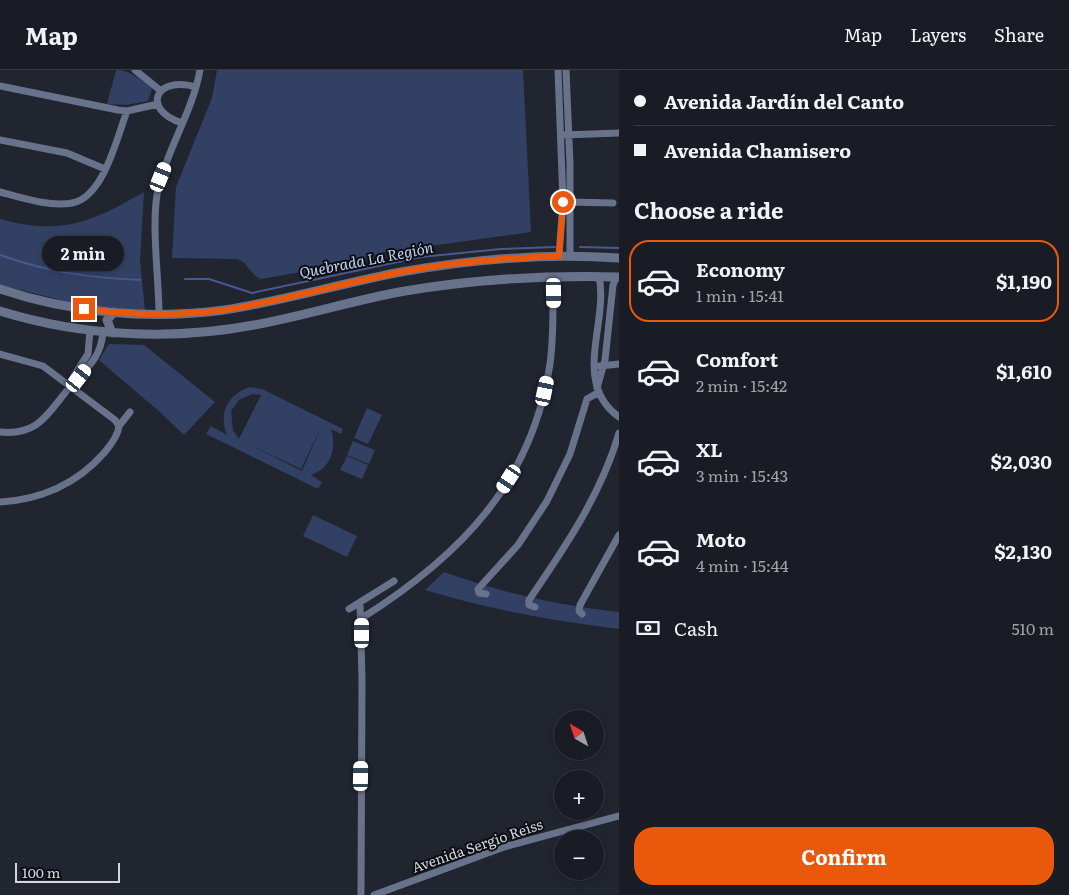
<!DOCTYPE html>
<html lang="en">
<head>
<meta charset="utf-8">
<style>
	:root { --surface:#191c24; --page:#22252c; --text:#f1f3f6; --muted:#9fa1a6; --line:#373a41; --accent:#ea580c }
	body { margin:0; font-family:Literata,serif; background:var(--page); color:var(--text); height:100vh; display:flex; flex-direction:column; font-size:19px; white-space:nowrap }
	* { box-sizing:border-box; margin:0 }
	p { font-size:16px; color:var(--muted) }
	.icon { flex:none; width:28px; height:28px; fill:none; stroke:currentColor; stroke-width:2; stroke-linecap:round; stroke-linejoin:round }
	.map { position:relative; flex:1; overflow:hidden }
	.details { display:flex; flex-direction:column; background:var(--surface); width:450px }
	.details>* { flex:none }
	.guide { display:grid; align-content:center; height:110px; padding:0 15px; background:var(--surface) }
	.needle { width:32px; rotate:321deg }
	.fabs { position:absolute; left:554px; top:640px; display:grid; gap:10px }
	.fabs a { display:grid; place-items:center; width:50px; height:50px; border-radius:50%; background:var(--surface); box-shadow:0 2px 8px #0003,0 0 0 1px var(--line); font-size:25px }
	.scale { position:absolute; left:15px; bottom:12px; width:105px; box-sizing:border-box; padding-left:5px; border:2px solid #d3d6de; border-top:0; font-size:14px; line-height:18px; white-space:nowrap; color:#d3d6de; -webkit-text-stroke:4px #0c0e13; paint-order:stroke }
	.end { position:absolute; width:22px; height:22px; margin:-11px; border:6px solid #ea580c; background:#fff; box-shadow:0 0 0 2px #fff }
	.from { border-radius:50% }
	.bubble { position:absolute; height:35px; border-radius:18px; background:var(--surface); box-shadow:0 2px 8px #0003,0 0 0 1px var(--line); font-size:16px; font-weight:700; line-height:35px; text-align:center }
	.car { position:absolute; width:15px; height:30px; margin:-15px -8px; border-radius:6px; box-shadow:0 0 4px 1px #0007; background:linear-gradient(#fff 24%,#345 0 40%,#fff 0 76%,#345 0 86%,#fff 0) }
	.guide b { display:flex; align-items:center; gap:18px; height:48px; font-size:19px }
	.guide b+b { border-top:1px solid var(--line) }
	.guide i { width:12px; height:12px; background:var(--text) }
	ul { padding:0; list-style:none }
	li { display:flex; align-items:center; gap:15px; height:82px; margin:0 10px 8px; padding:0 5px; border:2px solid transparent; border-radius:20px }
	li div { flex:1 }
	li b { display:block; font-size:19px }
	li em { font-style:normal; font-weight:700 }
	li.selected { border-color:var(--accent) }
	li>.icon { width:45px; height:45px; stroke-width:1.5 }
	h2 { padding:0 15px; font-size:22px; line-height:60px }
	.pay { display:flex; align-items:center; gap:12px; height:55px; padding:0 15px; font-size:19px }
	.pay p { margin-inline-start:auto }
	.action { display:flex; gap:10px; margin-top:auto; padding:10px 15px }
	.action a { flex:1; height:58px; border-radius:20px; background:var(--accent); color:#fff; font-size:20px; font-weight:700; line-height:58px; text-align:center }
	header { display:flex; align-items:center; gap:30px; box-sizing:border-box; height:70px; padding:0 25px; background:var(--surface); border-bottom:1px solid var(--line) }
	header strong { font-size:24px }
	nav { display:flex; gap:28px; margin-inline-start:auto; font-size:18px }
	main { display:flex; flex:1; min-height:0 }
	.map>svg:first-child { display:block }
	.green { fill:#324063; fill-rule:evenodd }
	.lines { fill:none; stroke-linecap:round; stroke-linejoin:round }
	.stream { stroke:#465a90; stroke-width:2 }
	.minor { stroke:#68728b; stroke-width:7 }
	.tertiary { stroke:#68728b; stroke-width:9 }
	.route { stroke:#ea580c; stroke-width:6 }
	.labels { text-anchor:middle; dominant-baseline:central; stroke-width:4; stroke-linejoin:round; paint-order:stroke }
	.street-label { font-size:14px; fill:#d3d6de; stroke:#0c0e13 }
	.water-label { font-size:15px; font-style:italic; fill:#c4d2f3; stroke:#0c0e13 }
</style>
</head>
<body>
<header>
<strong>Map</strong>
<nav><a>Map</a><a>Layers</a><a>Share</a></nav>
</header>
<main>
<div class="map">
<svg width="619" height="825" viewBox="0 0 619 825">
	<rect width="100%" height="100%" fill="#212530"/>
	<!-- green -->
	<path class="green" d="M116,0C129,0 143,10 152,19L148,31L126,35L107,34Z
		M217,0H523L531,162L385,182L360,190L333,193L312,200L261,209C250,205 248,192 237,189L172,188L176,117L212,28Z
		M144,122L140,191L145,241L77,234L0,215V149C61,166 92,152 144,122Z
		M109,274L144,275L215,332L184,365L161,343L99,290Z
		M250,317L262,319L343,359L341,364L331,359C337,378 331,399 311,405L322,412L318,419L206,364L211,356L227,365C218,343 228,324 250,317ZM252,324L261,325L239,369L233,360L231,341L239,330ZM322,355L302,401L246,373L301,399Z
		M367,338L382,345L368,374L354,368Z
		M353,371L375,380L369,394L347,385Z
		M347,386L368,395L362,409L340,400Z
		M313,445L357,466L347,487L303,466Z
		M444,502C501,523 559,535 619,542V559C553,551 488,539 425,520Z"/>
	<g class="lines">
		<!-- stream -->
		<path class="stream" d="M580,177L619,178
			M0,185C47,202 91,208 140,210
			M185,209H209L252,223L421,187L501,179L555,177"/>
		<!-- minor -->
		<path class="minor" d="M135,0L161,21
			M558,0L563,132L559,186
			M566,0L570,94V186
			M0,16L118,40L127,41L158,34
			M182,53C140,39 156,5 196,17
			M564,65L619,63
			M0,70L67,83L105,99
			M0,122C22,128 50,137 72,133C104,127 117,67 127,41
			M569,132L613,133
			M599,206C609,253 571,312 619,347
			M159,244C159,208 150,148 159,115C169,76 193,40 200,0
			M0,284L43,296L115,350L119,356C118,366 110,376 104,383C77,414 40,430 0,432
			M600,296L619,294
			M71,316L73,307L88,284L90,260
			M597,318L605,290L613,215L616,207
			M119,356L130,342
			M0,362C40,366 48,342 70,317C87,298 101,288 103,262
			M486,524L479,523L478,519L518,475L547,431L570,384L587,329L599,322
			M360,533L362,609L361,825
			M535,537L529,535V530C565,477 601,425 619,363
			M349,539L394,511
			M582,544L579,541L580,535L619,465
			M362,548C460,486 532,413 550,294C554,265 553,236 553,207
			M374,825L504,777L619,746"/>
		<!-- tertiary -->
		<path class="tertiary" d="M0,219C71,243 150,250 224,240C284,231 342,213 401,202C473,189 546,183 619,188
			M0,241C81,266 170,271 254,255C304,246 354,230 405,221C476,209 547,205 619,207
			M112,263L107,250L114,242"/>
	</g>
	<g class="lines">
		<!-- route -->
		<path class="route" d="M84,239C130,245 177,246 224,240C283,231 342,213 401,202C453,192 506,188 559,186L563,132"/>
	</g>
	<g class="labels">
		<!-- street labels -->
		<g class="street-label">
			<text transform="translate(477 775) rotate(-19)">Avenida Sergio Reiss</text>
		</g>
		<!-- water labels -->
		<g class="water-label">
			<text transform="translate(366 189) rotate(-11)">Quebrada La Región</text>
		</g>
	</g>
</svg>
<div class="fabs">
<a><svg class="needle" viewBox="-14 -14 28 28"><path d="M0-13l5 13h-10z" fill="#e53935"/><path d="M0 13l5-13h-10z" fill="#9fa1a6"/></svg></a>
<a>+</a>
<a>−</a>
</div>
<div class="scale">100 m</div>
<i class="end from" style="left:563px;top:132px"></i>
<i class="end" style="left:84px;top:239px"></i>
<div class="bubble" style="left:42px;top:166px;width:82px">2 min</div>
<i class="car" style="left:161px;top:107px;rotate:22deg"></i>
<i class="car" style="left:554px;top:223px;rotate:179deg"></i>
<i class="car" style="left:79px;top:308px;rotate:38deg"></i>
<i class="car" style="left:545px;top:321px;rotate:12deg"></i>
<i class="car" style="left:509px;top:409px;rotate:213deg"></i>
<i class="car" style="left:362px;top:563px;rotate:0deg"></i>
<i class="car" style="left:361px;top:706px;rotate:1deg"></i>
</div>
<section class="details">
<div class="guide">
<b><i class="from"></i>Avenida Jardín del Canto</b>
<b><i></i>Avenida Chamisero</b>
</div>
<h2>Choose a ride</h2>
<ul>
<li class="selected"><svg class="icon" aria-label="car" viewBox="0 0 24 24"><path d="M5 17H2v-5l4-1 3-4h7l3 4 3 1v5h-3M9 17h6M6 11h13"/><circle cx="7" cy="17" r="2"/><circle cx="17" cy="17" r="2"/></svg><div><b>Economy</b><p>1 min · 15:41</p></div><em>$1,190</em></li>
<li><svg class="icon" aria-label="car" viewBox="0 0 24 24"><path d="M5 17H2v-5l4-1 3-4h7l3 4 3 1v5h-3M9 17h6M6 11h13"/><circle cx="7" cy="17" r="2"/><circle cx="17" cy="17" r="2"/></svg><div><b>Comfort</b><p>2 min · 15:42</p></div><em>$1,610</em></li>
<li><svg class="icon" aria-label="car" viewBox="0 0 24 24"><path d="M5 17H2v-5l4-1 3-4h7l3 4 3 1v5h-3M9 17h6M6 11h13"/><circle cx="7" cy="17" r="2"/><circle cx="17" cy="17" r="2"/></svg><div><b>XL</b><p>3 min · 15:43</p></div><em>$2,030</em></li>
<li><svg class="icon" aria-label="car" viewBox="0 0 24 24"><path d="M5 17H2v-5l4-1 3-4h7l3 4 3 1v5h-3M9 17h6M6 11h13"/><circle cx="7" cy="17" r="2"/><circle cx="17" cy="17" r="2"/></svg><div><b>Moto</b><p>4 min · 15:44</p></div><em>$2,130</em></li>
</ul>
<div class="pay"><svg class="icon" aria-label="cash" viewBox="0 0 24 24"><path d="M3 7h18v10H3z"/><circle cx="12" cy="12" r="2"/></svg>Cash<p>510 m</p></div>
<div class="action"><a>Confirm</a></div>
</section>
</main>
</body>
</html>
